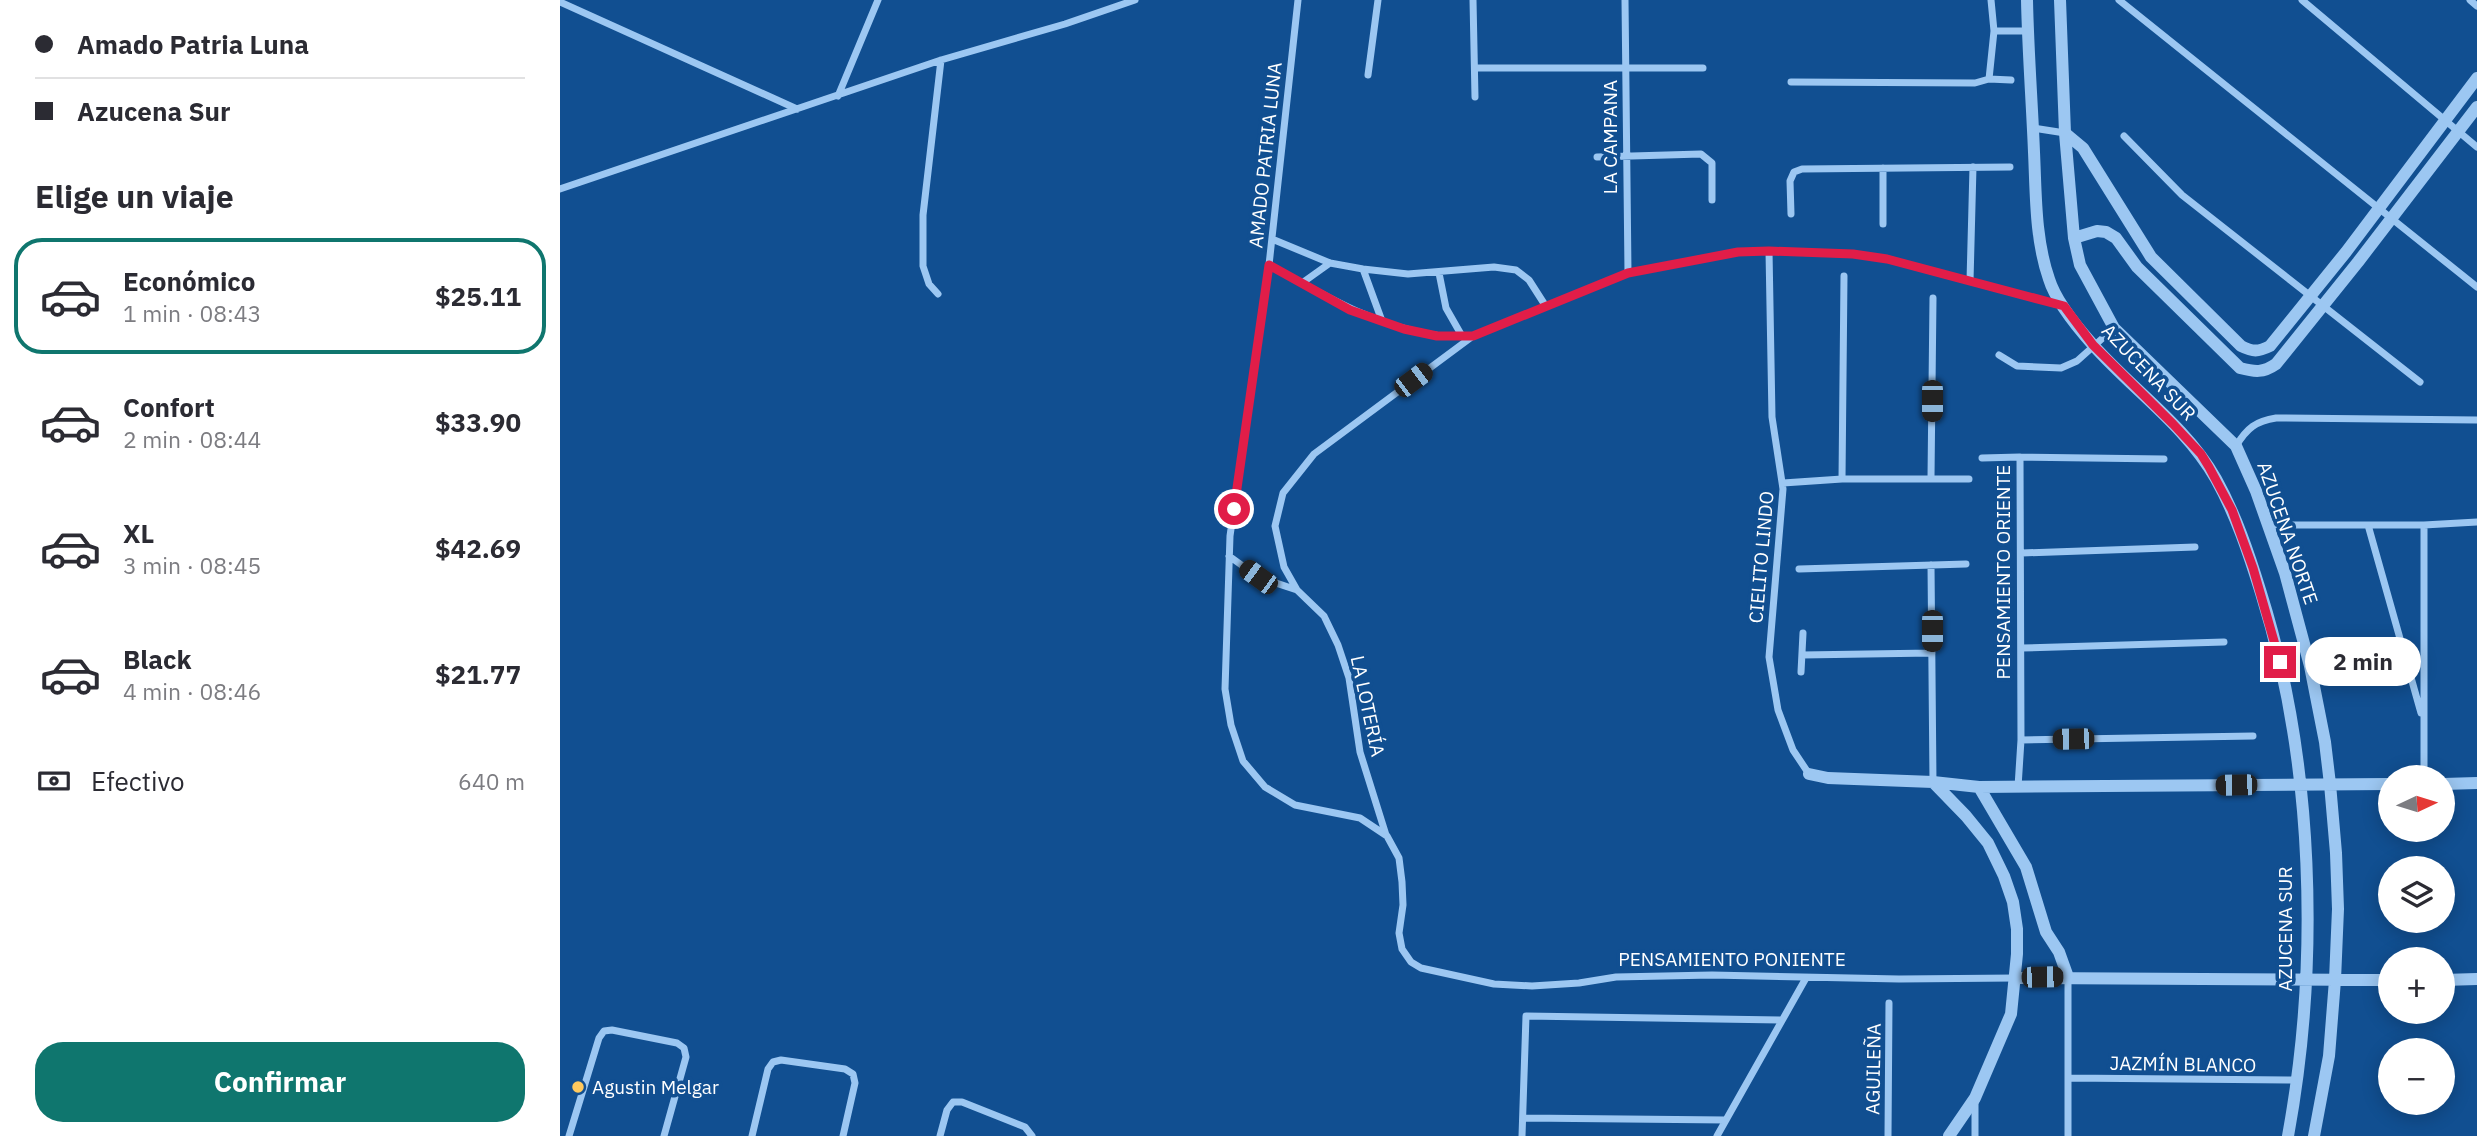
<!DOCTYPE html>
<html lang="es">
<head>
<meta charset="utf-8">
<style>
	:root { --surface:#fff; --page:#f7f7f7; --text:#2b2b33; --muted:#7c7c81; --line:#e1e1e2; --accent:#0f766e }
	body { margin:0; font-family:"IBM Plex Sans",sans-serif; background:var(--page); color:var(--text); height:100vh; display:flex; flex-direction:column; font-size:26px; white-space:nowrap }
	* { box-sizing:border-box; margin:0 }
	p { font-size:23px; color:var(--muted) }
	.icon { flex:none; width:38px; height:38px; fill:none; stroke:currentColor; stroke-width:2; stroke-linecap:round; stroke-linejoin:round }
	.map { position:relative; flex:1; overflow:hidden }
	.side { display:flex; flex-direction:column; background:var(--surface); width:560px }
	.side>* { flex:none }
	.guide { display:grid; align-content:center; height:154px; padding:0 35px; background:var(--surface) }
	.needle { width:46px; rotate:86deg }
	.controls { position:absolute; left:1818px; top:765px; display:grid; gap:14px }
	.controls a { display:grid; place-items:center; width:77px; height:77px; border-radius:50%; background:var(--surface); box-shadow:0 4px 18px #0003; font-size:35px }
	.end { position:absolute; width:32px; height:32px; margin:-16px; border:9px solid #e11d48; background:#fff; box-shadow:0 0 0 4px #fff }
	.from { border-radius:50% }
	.bubble { position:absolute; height:49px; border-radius:24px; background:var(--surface); box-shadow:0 4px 18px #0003; font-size:23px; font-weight:700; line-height:49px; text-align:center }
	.car { position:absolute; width:21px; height:42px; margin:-21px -10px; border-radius:9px; box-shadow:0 0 5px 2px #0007; background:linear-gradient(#222 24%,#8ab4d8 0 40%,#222 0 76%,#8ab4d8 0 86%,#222 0) }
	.guide b { display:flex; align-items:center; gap:24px; height:66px; font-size:26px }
	.guide b+b { border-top:2px solid var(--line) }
	.guide i { width:18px; height:18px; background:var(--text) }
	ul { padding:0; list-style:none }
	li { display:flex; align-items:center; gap:21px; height:116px; margin:0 14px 10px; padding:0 21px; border:4px solid transparent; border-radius:28px }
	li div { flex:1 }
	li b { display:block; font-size:26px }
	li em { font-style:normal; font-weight:700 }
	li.current { border-color:var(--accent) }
	li>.icon { width:63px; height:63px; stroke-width:1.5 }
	h2 { padding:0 35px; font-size:32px; line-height:84px }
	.pay { display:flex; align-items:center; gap:18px; height:77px; padding:0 35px; font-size:26px }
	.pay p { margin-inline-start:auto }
	.cta { display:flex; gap:14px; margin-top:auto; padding:14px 35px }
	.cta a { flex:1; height:80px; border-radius:28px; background:var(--accent); color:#fff; font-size:28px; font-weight:700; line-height:80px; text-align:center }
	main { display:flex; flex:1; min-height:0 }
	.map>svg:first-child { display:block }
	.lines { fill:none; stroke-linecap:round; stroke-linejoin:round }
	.minor { stroke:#9cc7f2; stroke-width:7 }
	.tertiary { stroke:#9cc7f2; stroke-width:12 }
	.route { stroke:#e11d48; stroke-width:9 }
	.poi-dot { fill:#ffc95e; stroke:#114f91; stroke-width:2.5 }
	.labels { text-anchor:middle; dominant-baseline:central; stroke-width:7; stroke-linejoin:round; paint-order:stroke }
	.street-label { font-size:19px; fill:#fff; stroke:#114f91 }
	.poi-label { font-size:19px; fill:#fff; stroke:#114f91; text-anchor:start }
</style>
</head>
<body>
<main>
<section class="side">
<div class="guide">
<b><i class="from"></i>Amado Patria Luna</b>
<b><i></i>Azucena Sur</b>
</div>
<h2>Elige un viaje</h2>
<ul>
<li class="current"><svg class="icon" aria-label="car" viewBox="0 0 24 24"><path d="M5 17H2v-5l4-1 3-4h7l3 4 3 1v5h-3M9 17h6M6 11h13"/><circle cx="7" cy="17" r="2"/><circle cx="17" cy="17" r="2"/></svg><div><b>Económico</b><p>1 min · 08:43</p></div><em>$25.11</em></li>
<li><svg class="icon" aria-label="car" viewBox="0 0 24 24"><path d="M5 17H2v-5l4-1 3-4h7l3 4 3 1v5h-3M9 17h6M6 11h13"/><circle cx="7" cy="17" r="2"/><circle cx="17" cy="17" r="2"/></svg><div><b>Confort</b><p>2 min · 08:44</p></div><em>$33.90</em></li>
<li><svg class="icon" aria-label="car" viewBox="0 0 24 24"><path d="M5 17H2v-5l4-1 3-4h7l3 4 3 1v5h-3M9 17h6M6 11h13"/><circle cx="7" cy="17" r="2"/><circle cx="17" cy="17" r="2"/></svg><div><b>XL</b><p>3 min · 08:45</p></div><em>$42.69</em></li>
<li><svg class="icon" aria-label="car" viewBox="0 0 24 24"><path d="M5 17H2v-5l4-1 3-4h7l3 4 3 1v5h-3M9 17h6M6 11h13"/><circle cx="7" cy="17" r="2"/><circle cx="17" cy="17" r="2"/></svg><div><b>Black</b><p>4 min · 08:46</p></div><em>$21.77</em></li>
</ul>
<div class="pay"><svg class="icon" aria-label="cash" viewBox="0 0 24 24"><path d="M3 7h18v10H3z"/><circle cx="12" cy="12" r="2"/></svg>Efectivo<p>640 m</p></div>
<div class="cta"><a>Confirmar</a></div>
</section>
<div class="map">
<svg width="1917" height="1136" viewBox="0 0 1917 1136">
	<rect width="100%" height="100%" fill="#114f91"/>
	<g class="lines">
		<!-- minor -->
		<path class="minor" d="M738,0L709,265L670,536L665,689L671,725L683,761L705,787L735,805L800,818L827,836L839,858L842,882L843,905L839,933L842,949L851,962L861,968L934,984L972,986L1019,983L1056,977L1152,975L1339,979L1455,978
			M913,0L915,97
			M1065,0L1068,273
			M1559,0L1917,287
			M1742,0L1917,147
			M1910,0L1917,6
			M0,2L237,109
			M1434,31H1468
			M915,68H1143
			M808,75L818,0
			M1429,79L1451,80
			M1231,82L1415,83L1429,79L1434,31L1431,0
			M278,96L318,0
			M1473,128L1505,133
			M1564,136L1622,195L1860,382
			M1037,157L1141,154L1152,163V200
			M1323,168V224
			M0,189L381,60L505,24L575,0
			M1231,214L1230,181L1234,172L1242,169L1450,167
			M712,239L770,263L803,269L848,274L934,267L956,270L969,280L985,305
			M1209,251L1212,417L1223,489L1209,657L1218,710L1233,750L1249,774
			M709,265C762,294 814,326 874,335C887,337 900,336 913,336
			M803,269L822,321
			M879,273L886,308L902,336
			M1410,281L1413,167
			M742,283L770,263
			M378,294L369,284L363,266V215L381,60
			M1439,355L1457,366L1501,368L1517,361L1554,328
			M1676,446C1687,428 1696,421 1716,418L1917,420
			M1422,458L1460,457
			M1371,477L1373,298
			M1282,479L1284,276
			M1223,483L1282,479H1409
			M1708,525H1864L1917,522
			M1808,525L1861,713
			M1462,553L1635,547
			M669,556L698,577L737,590
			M1371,565L1373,782
			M1239,569L1406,564
			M1462,648L1664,642
			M1242,655L1372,653
			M1241,672L1243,633
			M1461,740L1693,736
			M1864,777V525
			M1458,787L1461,740L1460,457L1604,459
			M826,835L800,752L789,678L778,645L764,616L737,590L724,567L715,526L723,493L754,454L913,336L1068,273L1178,252L1209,251L1293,254L1327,259L1503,306
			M1508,978V1136
			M1508,1078L1738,1080
			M1415,1102V1136
			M963,1118L1166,1120
			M9,1136L39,1038L44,1031L52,1030L117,1043L124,1048L126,1057L104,1136
			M192,1136L208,1069L213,1062L221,1060L285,1069L293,1074L295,1083L283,1136
			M380,1136L387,1110L393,1102H402L465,1127L472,1136
			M962,1136L966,1016L1222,1020
			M1157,1136L1246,978
			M1328,1136L1329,1003"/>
		<!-- tertiary -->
		<path class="tertiary" d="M1467,0C1468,51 1472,102 1474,152C1476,194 1475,239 1489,279C1496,302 1517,327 1533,345C1573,390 1626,426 1656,479C1676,515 1689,554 1701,593C1754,762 1760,962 1728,1136
			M1500,0L1505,133L1514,238L1520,265L1554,328L1676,446L1696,491L1725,573L1750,666L1765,742L1770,784L1776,853L1778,909L1775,980L1769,1056L1754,1136
			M1505,133L1523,148L1591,257L1681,346C1693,352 1698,352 1710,346L1786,252L1917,78
			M1514,238L1537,231L1546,232L1556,238L1577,267L1680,368C1695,372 1703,373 1716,364L1798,262L1917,107
			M1249,774L1268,778L1373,782L1419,787L1830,784
			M1373,782L1406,816L1428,843L1444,876L1453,902L1457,929V954L1451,1014L1415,1098L1389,1136
			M1883,784L1917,783
			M1419,787L1466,867L1486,932L1499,952L1508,977
			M1455,978L1830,980
			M1883,980L1917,979"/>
	</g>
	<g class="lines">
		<!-- route -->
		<path class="route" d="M674,509L709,265L790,310L844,329L877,336H913L1068,273L1178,252L1209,251L1293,254L1327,259L1504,306L1533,345L1613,424L1641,454L1649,467L1672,510L1693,568L1720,662"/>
	</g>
	<!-- markers -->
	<circle class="poi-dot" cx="18" cy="1087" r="7"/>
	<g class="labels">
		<!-- street labels -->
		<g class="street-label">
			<text transform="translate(1050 137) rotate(-90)">LA CAMPANA</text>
			<text transform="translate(705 155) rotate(-84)">AMADO PATRIA LUNA</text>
			<text transform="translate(1589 372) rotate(46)">AZUCENA SUR</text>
			<text transform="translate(1728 533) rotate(71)">AZUCENA NORTE</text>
			<text transform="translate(1201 557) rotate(-85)">CIELITO LINDO</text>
			<text transform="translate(1443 572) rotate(-90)">PENSAMIENTO ORIENTE</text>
			<text transform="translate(808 706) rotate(78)">LA LOTERÍA</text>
			<text transform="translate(1725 929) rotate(-90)">AZUCENA SUR</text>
			<text x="1172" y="959">PENSAMIENTO PONIENTE</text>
			<text transform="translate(1623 1064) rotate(1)">JAZMÍN BLANCO</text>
			<text transform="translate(1313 1069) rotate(-89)">AGUILEÑA</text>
		</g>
		<!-- poi labels -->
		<g class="poi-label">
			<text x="32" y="1087">Agustin Melgar</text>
		</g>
	</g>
</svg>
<div class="controls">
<a><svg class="needle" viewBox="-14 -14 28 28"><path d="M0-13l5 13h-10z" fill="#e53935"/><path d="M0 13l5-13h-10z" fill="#7c7c81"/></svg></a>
<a><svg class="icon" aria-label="layers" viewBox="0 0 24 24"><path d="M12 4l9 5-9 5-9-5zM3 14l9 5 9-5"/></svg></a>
<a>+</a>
<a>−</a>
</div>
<i class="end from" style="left:674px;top:509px"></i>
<i class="end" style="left:1720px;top:662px"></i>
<div class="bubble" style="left:1745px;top:637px;width:116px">2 min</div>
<i class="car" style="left:853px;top:380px;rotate:53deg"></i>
<i class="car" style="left:1372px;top:401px;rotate:180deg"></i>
<i class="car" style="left:698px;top:577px;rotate:306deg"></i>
<i class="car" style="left:1372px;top:631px;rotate:180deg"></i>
<i class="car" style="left:1513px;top:739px;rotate:269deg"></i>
<i class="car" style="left:1676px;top:785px;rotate:269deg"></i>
<i class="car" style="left:1482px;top:977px;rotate:89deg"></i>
</div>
</main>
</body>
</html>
